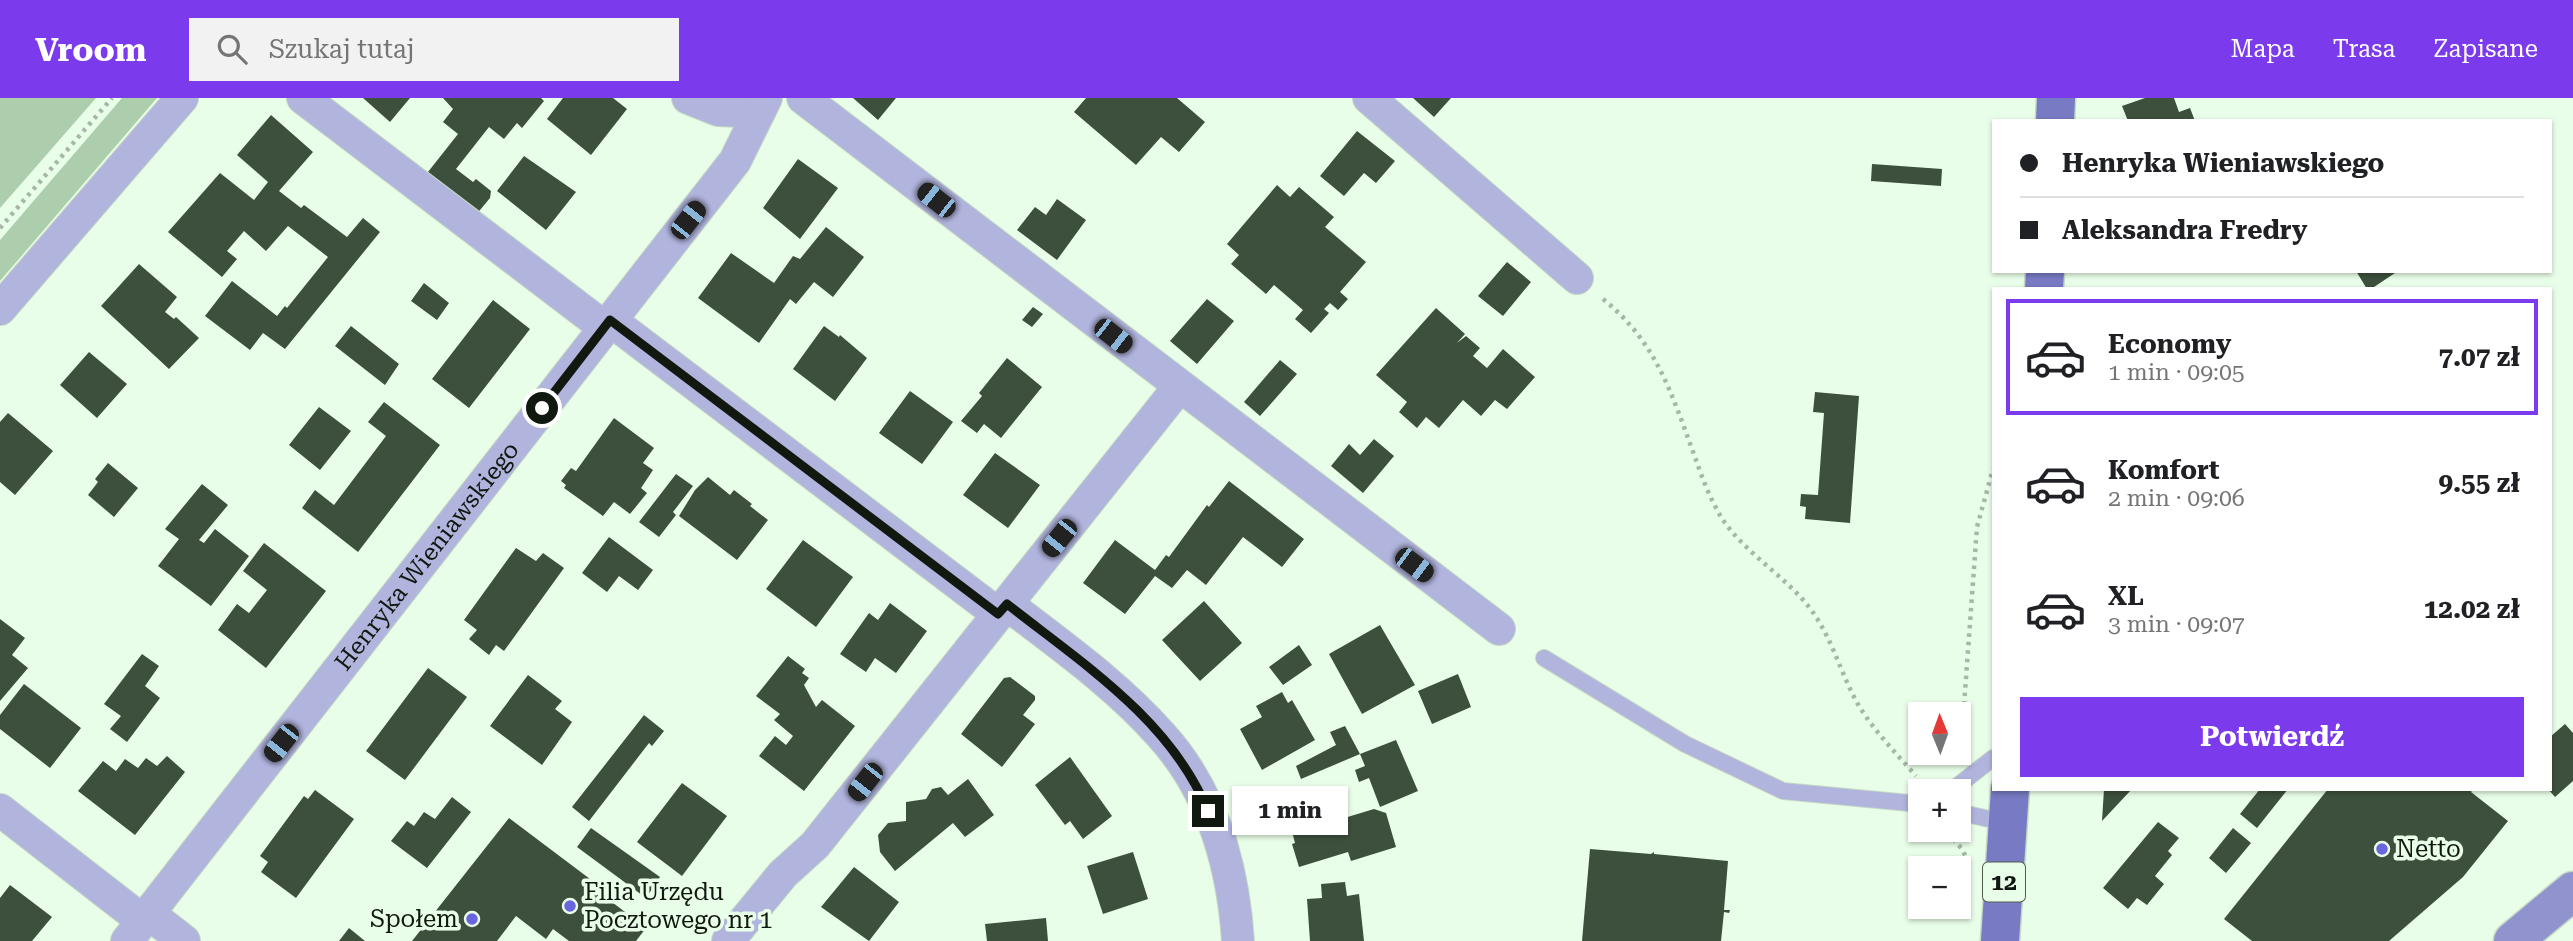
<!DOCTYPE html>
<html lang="pl">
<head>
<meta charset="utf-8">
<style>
	:root { --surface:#fff; --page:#f2f2f2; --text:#202124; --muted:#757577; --line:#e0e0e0; --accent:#7c3aed }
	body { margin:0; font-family:"Roboto Serif",serif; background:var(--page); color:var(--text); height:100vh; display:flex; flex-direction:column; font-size:26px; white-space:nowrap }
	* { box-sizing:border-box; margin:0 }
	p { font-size:23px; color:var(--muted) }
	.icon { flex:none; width:38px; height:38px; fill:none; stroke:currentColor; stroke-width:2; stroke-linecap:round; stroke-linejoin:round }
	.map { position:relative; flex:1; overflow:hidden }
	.details { position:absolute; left:1992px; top:189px; width:560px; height:504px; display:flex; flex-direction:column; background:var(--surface); border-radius:0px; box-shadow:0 2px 5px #0004 }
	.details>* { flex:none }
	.top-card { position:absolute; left:1992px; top:21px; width:560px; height:154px; border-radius:0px; box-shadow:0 2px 5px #0004; display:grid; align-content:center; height:154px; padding:0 28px; background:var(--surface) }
	.needle { width:46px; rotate:359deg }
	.controls { position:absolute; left:1908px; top:604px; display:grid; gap:14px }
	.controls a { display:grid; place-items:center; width:63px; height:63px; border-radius:0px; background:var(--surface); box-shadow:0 2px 5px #0004; font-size:35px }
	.end { position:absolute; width:32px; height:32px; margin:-16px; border:9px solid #111810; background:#fff; box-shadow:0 0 0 4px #fff }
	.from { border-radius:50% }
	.bubble { position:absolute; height:49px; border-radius:0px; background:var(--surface); box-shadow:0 2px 5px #0004; font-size:23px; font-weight:700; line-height:49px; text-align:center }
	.car { position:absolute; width:21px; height:42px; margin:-21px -10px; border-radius:9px; box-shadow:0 0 5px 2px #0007; background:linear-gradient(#222 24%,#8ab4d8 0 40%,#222 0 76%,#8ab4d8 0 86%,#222 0) }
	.top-card b { display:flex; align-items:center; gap:24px; height:66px; font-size:26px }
	.top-card b+b { border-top:2px solid var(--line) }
	.top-card i { width:18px; height:18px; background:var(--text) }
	ul { padding:12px 0 0; list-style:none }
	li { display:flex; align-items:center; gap:21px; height:116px; margin:0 14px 10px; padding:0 14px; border:4px solid transparent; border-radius:0px }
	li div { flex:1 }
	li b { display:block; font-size:26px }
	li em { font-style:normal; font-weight:700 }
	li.selected { border-color:var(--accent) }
	li>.icon { width:63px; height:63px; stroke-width:1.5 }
	.primary-button { display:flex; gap:14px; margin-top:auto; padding:14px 28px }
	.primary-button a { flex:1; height:80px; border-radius:0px; background:var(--accent); color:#fff; font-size:28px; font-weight:700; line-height:80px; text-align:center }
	header { display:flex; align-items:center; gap:42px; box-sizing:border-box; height:98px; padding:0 35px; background:var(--accent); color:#fff }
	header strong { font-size:33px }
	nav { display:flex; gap:38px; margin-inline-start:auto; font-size:24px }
	.search { width:490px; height:63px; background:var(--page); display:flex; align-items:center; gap:18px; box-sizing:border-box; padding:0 24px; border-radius:0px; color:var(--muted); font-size:26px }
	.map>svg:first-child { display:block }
	.green { fill:#adceac }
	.building { fill:#3d4f3d }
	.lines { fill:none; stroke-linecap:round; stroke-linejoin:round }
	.lane-casing { stroke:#c6d9c5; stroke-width:18 }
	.street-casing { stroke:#c6d9c5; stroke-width:34 }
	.secondary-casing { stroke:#c6d9c5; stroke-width:41 }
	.primary-casing { stroke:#c6d9c5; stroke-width:41 }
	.path { stroke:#a6b7a5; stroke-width:4.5; stroke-dasharray:3.5 5; stroke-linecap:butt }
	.lane { stroke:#b1b4dd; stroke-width:16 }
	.street { stroke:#b1b4dd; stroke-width:32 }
	.secondary { stroke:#9093ce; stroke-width:38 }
	.primary { stroke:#787ac3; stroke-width:38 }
	.route { stroke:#111810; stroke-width:9 }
	.poi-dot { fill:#6a64dd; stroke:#e9fee8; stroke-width:2.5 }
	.labels { text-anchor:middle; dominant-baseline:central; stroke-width:7; stroke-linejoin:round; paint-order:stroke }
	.shield { fill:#e9fee8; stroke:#525d51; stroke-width:2 }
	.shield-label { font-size:23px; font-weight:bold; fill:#111810 }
	.street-label { font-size:24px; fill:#111810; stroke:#e9fee8 }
	.poi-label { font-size:24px; fill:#111810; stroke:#e9fee8; text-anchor:start }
</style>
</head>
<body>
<header>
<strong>Vroom</strong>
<div class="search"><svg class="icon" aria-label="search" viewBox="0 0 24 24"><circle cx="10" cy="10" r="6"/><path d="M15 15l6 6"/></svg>Szukaj tutaj</div>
<nav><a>Mapa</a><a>Trasa</a><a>Zapisane</a></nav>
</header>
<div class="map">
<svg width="2573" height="843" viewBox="0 0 2573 843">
	<rect width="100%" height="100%" fill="#e9fee8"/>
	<!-- green -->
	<path class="green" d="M0,0H96L0,110Z
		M122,0H157L0,183V142Z"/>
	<!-- building -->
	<path class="building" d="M363,0H410L390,24Z
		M443,0H541L544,3L522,30L517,25L504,41L489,29L456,71L473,84L476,81L491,93L490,100L475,118L424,79L458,36L443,24L453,11Z
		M563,0H613L627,11L591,57L547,21Z
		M853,0H896L878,22Z
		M1086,0H1177L1205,24L1179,54L1161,39L1136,67L1074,14Z
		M1413,0H1451L1434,19Z
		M2145,0H2174L2179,14L2190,10L2195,23H2128L2122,8Z
		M271,17L313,54L279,93L301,110L304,107L347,139L363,120L380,134L285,251L263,235L250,252L205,218L232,183L277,218L285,208L287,210L328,159L288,128L266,153L244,133L227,153L237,161L222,179L168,134L220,75L254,102L268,84L237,57Z
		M1357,33L1395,63L1376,85L1364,75L1344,98L1320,78Z
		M524,58L576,94L546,132L497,93Z
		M798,61L838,90L800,141L763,110Z
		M1872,66L1942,71L1941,88L1871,83Z
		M1277,87L1290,99L1299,89L1334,119L1325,129L1366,164L1340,194L1348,201L1338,212L1330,205L1324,211L1329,215L1311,235L1295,221L1303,212L1288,199L1274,187L1266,196L1231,166L1239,157L1227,146Z
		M1057,101L1086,122L1057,162L1017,132L1035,109L1046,117Z
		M826,129L864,159L833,199L814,184L796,206L790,201L759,245L698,200L731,155L774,185L793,158L800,161Z
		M1507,164L1531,184L1503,218L1478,198Z
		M139,166L177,199L165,214L174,221L176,219L199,240L169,271L101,208Z
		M2356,173H2398L2371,191H2367Z
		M424,185L449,205L437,222L411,203Z
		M1207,201L1234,223L1197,266L1170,243Z
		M493,202L530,231L469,310L432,281Z
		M1033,209L1043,216L1032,229L1022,222Z
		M1436,210L1465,236L1457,245L1466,238L1480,250L1473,258L1487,270L1503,251L1535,279L1507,311L1495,302L1481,318L1463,302L1439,330L1426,319L1417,330L1399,314L1407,304L1376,277Z
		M351,228L399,266L385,287L335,248Z
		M824,228L839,239L840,237L867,260L835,303L793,271Z
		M89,254L127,286L97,320L60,287Z
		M1007,260L1042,289L1001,340L984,326L977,335L961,323L982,298L979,295Z
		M1280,262L1297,276L1260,318L1244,304Z
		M910,293L953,324L922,366L879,335Z
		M1815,294L1859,298L1850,425L1805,421L1806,409L1800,408L1801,396L1818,397L1824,315L1813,314Z
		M384,304L440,347L358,454L302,410L315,392L334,407L386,338L368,324Z
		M319,309L351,333L320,372L289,347Z
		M8,315L53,353L15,397L0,384V324Z
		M614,320L654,350L643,365L653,372L641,390L647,395L630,416L614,404L603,418L564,390L566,387L561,383L571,370L576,373Z
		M1374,341L1394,358L1363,395L1331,368L1349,346L1360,357Z
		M995,355L1040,387L1008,430L963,397Z
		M108,365L138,390L114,419L88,397L98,384L95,381Z
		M676,376L693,388L673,414L676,417L659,439L639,424Z
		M708,379L730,397L734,392L752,406L750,408L768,422L737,462L679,418L695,392Z
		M1229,383L1304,441L1282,469L1243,439L1206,487L1187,472L1172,490L1155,478L1125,516L1083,485L1115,442L1155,472L1166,457L1169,459L1207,407L1209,409Z
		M202,386L228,407L199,442L204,445L215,431L249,458L211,508L158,468L179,441L165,431Z
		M609,439L653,472L638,492L619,478L607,494L582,475Z
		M803,442L853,479L816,529L766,491Z
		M264,445L326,493L266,570L218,532L237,506L249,515L267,492L243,473Z
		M516,450L536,463L543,455L564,470L504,553L496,547L489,557L469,541L477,532L464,522Z
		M1204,503L1242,545L1200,583L1162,542Z
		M890,505L927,533L896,575L875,560L866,574L840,556L869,515L878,522Z
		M0,521L25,540L12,557L28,570L0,603Z
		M1380,527L1415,587L1362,616L1329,556Z
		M1299,547L1312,567L1283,587L1269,569Z
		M142,556L159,568L145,588L160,600L127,644L110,631L121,618L104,606Z
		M788,558L805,571L802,575L809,580L804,587L816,609L822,602L855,628L804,693L759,658L775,638L786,647L793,638L774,622L780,616L756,598Z
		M428,570L467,599L405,682L366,653Z
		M1458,576L1471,609L1432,626L1418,593Z
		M528,577L562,603L555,611L572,624L542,667L490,628Z
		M1010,579L1035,598V602L1023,617L1035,626L1002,669L961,636L1004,580Z
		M24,586L81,630L50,670L0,631V617Z
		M1282,594L1288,605L1292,602L1315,642L1262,672L1240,631L1262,619L1256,608Z
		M644,617L664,633L652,648L649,645L589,723L572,709Z
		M2565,626L2573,635V683L2555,699L2548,691L2550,639Z
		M1345,628L1360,656L1301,681L1296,668L1336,647L1330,634Z
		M1396,642L1418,693L1380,709L1369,680L1359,684L1355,672L1365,668L1360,656Z
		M167,658L185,674L135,737L78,693L103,663L116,673L125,661L138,670L146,660L157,668Z
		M1070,659L1112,718L1083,741L1070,723L1065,727L1035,687Z
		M968,681L994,717L965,739L953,725L895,773L880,754L878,737L888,725L906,723V704L926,701L932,691L941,689L948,697Z
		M682,685L727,718L682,778L637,744Z
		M2104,691H2132L2102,723Z
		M2260,691H2288L2257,730L2240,716Z
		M2328,691H2473L2471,694L2508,723L2463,779L2389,843H2252L2224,821Z
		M315,692L354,721L296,800L261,774L268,764L260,758L304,698L308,701Z
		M452,699L471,714L427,770L391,743L407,723L414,728L424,714L435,721Z
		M1338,710L1341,721L1374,711L1386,715L1396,749L1351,763L1348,754L1299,769L1292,746L1295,745L1290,726L1287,728L1286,725Z
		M509,720L590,781L587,785L646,830L636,843H569L553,831L546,841L516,818L497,843H412Z
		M2158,724L2179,740L2168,753L2172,757L2155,778L2164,786L2147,807L2137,800L2128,811L2103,790Z
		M591,730L660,779L646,800L577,749Z
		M2233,730L2251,745L2226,775L2209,760Z
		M1590,751L1651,756L1654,754V756L1728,763L1724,812H1730L1729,815L1724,814L1721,843H1582Z
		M1133,754L1148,801L1103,816L1087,768Z
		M854,769L899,804L869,843L821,809Z
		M1345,784L1347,798L1359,796L1364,843H1310L1307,801L1322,800L1321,786Z
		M10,787L52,819L32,843H0V800Z
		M1046,820L1048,843H987L985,826Z
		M349,830L365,843H339Z"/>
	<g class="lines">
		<defs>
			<path id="lane" d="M1544,560L1685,646L1783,693L1920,706
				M1951,693L1993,660
				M1958,714L2007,725"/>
			<g id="street">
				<path d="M303,0L604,229"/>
				<path d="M688,0L718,12L759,14"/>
				<path d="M803,0L1499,531"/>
				<path d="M1369,0L1577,180"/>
				<path d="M0,211L182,0"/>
				<path d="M610,222L998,516"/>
				<path d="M1007,506C1060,547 1116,586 1161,637C1212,693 1233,769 1238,843"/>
				<path d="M0,712L143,823"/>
				<path d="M148,815L184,843"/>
				<path id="s1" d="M127,843L735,63L766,0"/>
				<path d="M728,843L783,776L815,747L1179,289"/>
			</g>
			<path id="secondary" d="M2513,843L2573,793"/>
			<path id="primary" d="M2055,23L2056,0
				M2044,191L2045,173
				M2000,843L2010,691"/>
		</defs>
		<!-- lane casing -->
		<use href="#lane" class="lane-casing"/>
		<!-- street casing -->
		<use href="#street" class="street-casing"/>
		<!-- secondary casing -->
		<use href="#secondary" class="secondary-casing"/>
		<!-- primary casing -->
		<use href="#primary" class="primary-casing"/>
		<!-- path -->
		<path class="path" d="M0,130L112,0
			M1603,201C1658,246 1671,295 1695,359C1702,380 1711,403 1723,422C1747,457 1787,479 1812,513C1833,542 1841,577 1859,608C1875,634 1896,655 1916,678
			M1961,649L1977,429L1993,371
			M1953,741L1962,751L1966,759"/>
		<!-- lane -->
		<use href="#lane" class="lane"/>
		<!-- street -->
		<use href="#street" class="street"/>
		<!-- secondary -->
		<use href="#secondary" class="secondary"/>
		<!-- primary -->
		<use href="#primary" class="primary"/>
	</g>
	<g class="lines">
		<!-- route -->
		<path class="route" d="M542,310L610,222L998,516L1007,506C1082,565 1171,622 1208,713"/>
	</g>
	<!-- markers -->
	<g class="poi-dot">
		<circle cx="2382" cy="751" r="7"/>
		<circle cx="570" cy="808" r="7"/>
		<circle cx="472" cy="821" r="7"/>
	</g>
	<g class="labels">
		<!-- shield labels -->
		<rect class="shield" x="1983" y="764.5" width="42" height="39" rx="5"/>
		<g class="shield-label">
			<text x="2004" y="784">12</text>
		</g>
		<!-- street labels -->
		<g class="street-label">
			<text stroke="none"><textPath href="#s1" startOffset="488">Henryka Wieniawskiego</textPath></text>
		</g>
		<!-- poi labels -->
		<g class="poi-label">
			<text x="2396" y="751">Netto</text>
			<text x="584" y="794">Filia Urzędu<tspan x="584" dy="28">Pocztowego nr 1</tspan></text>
			<text x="458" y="821" text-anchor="end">Społem</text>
		</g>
	</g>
</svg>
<div class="controls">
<a><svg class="needle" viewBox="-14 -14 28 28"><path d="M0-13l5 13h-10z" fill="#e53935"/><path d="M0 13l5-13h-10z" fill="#757577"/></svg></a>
<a>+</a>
<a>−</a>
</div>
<i class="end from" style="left:542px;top:310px"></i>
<i class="end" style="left:1208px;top:713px"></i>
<div class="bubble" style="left:1232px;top:688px;width:116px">1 min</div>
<i class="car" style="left:936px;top:102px;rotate:308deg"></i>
<i class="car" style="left:688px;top:122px;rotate:38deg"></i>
<i class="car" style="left:1113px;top:238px;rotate:128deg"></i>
<i class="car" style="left:1059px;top:440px;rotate:219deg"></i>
<i class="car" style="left:1414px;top:467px;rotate:127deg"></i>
<i class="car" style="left:281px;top:645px;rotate:218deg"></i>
<i class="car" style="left:865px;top:684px;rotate:218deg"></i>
<div class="top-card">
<b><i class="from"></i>Henryka Wieniawskiego</b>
<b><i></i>Aleksandra Fredry</b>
</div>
<section class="details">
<ul>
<li class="selected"><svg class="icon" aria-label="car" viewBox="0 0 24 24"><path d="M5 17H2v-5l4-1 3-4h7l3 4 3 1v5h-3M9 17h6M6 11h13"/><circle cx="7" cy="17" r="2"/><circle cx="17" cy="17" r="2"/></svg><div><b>Economy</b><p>1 min · 09:05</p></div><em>7.07 zł</em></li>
<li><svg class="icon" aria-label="car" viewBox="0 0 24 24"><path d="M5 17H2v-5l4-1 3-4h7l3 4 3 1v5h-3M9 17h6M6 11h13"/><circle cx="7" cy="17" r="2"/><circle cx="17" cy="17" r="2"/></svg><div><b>Komfort</b><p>2 min · 09:06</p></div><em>9.55 zł</em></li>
<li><svg class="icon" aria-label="car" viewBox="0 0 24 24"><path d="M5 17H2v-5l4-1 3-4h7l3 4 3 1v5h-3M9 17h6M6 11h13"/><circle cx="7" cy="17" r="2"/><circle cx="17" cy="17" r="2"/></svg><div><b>XL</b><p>3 min · 09:07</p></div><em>12.02 zł</em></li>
</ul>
<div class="primary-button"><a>Potwierdź</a></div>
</section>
</div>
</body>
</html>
